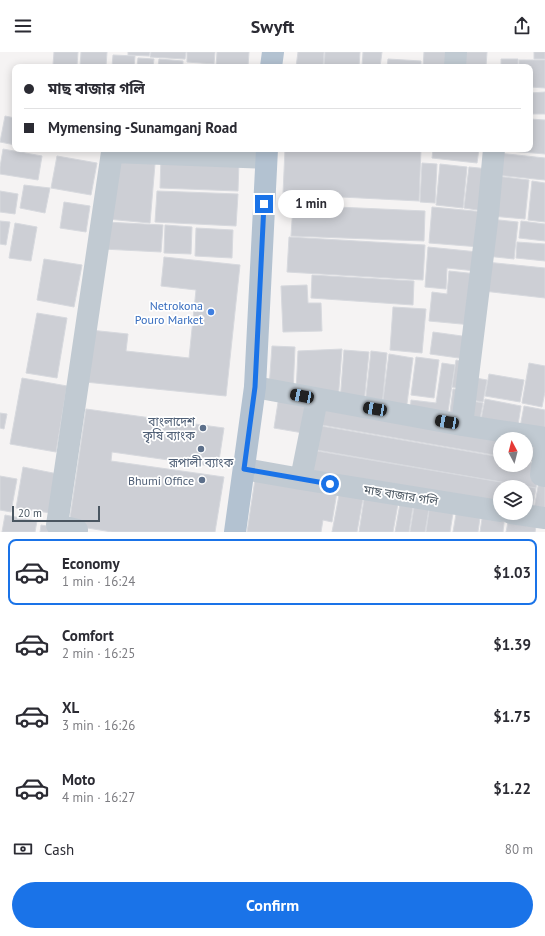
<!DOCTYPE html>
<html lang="en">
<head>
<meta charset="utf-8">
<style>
	:root { --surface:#fff; --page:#f2f2f3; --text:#2b2b33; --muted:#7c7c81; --line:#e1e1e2; --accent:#1a73e8 }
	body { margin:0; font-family:"PT Sans","Noto Sans Bengali",sans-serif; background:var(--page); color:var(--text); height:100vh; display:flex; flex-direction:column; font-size:15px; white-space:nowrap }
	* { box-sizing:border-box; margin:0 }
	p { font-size:13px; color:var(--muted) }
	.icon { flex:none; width:22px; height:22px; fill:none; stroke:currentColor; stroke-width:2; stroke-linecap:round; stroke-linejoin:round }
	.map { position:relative; height:480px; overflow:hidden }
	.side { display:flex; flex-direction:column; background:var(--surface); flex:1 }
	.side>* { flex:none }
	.guide { position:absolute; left:12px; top:12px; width:521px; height:88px; border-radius:8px; box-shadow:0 2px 10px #0003; display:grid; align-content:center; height:88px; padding:0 12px; background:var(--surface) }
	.needle { width:26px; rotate:353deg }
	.fabs { position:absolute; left:493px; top:380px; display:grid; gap:8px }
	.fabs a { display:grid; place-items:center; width:40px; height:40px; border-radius:50%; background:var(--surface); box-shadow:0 2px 10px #0003; font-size:20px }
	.scale { position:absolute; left:12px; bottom:10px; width:88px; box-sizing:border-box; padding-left:4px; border:2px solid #4a5661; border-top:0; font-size:11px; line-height:14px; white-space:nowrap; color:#4a5661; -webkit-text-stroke:3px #fff; paint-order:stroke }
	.end { position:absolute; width:18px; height:18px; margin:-9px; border:5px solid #1a73e8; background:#fff; box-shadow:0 0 0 2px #fff }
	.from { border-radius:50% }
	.bubble { position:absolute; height:28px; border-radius:14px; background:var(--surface); box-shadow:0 2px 10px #0003; font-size:13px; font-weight:700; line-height:28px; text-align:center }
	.car { position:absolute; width:12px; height:24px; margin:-12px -6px; border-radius:5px; box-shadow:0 0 3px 1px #0007; background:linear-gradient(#222 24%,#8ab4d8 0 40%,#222 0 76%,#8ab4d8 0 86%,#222 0) }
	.guide b { display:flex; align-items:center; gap:14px; height:38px; font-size:15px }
	.guide b+b { border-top:1px solid var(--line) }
	.guide i { width:10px; height:10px; background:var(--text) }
	ul { padding:7px 0 0; list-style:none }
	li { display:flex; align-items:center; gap:12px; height:66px; margin:0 8px 6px; padding:0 4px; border:2px solid transparent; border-radius:8px }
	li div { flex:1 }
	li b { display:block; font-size:15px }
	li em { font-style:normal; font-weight:700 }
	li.selected { border-color:var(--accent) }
	li>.icon { width:36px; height:36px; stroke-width:1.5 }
	.pay { display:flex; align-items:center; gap:10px; height:44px; padding:0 12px; font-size:15px }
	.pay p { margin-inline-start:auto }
	.primary-button { display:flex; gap:8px; margin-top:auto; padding:8px 12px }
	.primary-button a { flex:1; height:46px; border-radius:24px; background:var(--accent); color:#fff; font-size:16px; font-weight:700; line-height:46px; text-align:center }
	header { display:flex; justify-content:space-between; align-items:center; height:52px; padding:0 12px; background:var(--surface); font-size:18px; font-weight:700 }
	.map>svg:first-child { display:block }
	.building { fill:#cdcfd5; stroke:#d7d9de }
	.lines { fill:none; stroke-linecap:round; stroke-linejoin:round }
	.minor { stroke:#c1cad2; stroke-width:22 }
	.primary { stroke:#b3c2d1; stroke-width:22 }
	.route { stroke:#1a73e8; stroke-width:5 }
	.shop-dot { fill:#3f7fe0; stroke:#fff; stroke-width:1.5 }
	.service-dot { fill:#5c6f8a; stroke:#fff; stroke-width:1.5 }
	.labels { text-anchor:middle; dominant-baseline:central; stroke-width:3.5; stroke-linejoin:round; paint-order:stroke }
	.shop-label { font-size:12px; fill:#366cbe; stroke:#fff; text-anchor:end }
	.service-label { font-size:12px; fill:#4e5e75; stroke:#fff; text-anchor:end }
	.street-label { font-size:12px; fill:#4a5661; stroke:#fff }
</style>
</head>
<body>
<header><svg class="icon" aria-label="menu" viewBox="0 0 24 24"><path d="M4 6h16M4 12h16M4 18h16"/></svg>Swyft<svg class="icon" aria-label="share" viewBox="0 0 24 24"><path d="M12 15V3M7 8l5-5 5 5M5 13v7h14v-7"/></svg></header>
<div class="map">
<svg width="545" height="480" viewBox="0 0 545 480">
	<rect width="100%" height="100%" fill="#f5f3f3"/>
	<!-- building -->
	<path class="building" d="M54,0H78L77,14L53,13Z
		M81,0H107L106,15H80Z
		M128,0H150L149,4L128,3Z
		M151,0H186L185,7L150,5Z
		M187,0H215L214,12L187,10Z
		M217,0H249L248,15H216Z
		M298,0H324L323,15H296Z
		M325,0H360L359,15H324Z
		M363,0H382L380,15H362Z
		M424,0H451L450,15H423Z
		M459,0H487L486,15H458Z
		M534,0H545V7H534Z
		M113,3L135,4L134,15H112Z
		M138,6L154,7L153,15H137Z
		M159,7L183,9V15H158Z
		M388,7L421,9V15H387Z
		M501,7H518V15H501Z
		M519,8H545V36L530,35V15H519Z
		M545,40V62H530V41Z
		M5,64L15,66V93L0,90Z
		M530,67L545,68V102L498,98V97H530Z
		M3,97L42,104L38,128L0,122V115Z
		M285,97H421L419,149L283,142Z
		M433,97H479L477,111L432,106Z
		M498,101L545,106V128L496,123Z
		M57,104L97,111L91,143L51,136Z
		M161,105L239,109L238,139L160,136Z
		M112,108L155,112L150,171L107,167Z
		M422,111L437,112L435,151L420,150Z
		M440,112L467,115L463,156L436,153Z
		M469,115L489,117L484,159L464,156Z
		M496,124L529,128L525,167L491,164Z
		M532,129L545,131V170L528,168Z
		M24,133L50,136L45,161L20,156Z
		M0,139L18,142L15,162L0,160Z
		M157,139L238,142L236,174L155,170Z
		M64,150L90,154L86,180L60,176Z
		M293,153L425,159L424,189L291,184Z
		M432,155L484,160L480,195L429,191Z
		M490,167L518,170L514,207L486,204Z
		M0,169L10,170L6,193L0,192Z
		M521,169L545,172V189L519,186Z
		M105,170L163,173L161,200L103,197Z
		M15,171L37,175L31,209L9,206Z
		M165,173L192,175L191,202L164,201Z
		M196,176L233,178L232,206L195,204Z
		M289,185L425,193L423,228L287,220Z
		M517,190L545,192V209L516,206Z
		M428,195L478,200L476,219L447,216L446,237L425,235Z
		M164,205L240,213L226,344L85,330L90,278L128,282L126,299L189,306L196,238L161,234Z
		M44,207L82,213L74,255L37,248Z
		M486,210L545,216V246L483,239Z
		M449,219L477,222L472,273L429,269L432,240L447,242Z
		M312,223L414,229L413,253L311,246Z
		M307,233L308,251H321L322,279L283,280L281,234Z
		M393,255L426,257L422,301L390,298Z
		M37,261L67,266L57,326L26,321Z
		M433,280L469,285L466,307L430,302Z
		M272,294L295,295L293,340L269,336Z
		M342,297L338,349L296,341L298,299Z
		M344,298L369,300L364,351L340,350Z
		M371,299L387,301L382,354L365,353Z
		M389,302L413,306L406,359L382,356Z
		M416,305L439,308L434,346L411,343Z
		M456,308L468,310L465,337L452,335Z
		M442,311L455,313L447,366L410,361L411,348L436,351Z
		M529,311L545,314V340L542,355L522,351Z
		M489,322L524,328L520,350L485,344Z
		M470,325L487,328L483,350L466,347Z
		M22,326L67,334L56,400L10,392Z
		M453,337L466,338L449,368Z
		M279,344L315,351L309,382L274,376Z
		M485,347L521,354L517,379L480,373Z
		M466,348L483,351L479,372L462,369Z
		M319,350L545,388L541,411L526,408V387H500V404L316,372Z
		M524,354L545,358V385L519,381Z
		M86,357L224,376L218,415L112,400L111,409L224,425L215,480H112L69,473Z
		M0,361L7,362L4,377L0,376Z
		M315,373L500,405V413H526V410L540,412L536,436L311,397Z
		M311,398L536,436L532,461L526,460V435H500V456L307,422Z
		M23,415L58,422L51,461L16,456Z
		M256,421L338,434L332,470L323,468L321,480H247Z
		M0,424L17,427L11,460L0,458Z
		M539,429L545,430V464L533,462Z
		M340,438L364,441L357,480H332Z
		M365,441L399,446L393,480H359Z
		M401,446L414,448L409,480H395Z
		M415,449L430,451L425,480H410Z
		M430,451L454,455L450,480H426Z
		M457,456L481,459L478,480H453Z
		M483,460L505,463L503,480H480Z
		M5,463L37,469L35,480H2Z
		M509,465L537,470L535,480H506Z
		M41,473L71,478V480H40Z"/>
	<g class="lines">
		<!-- minor -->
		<path class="minor" d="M455,15L456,0
			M255,335L462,373L545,386
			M462,373L488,162L494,97
			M545,395L541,423L545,424
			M244,417L301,427L500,459
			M301,427L317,347
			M511,461L545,466
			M76,480L77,478L57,473L112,100L266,106"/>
		<!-- primary -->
		<path class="primary" d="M271,15L273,0
			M235,480L255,335L267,97"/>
	</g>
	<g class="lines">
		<!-- route -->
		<path class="route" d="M264,152L255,335L244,417L330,432"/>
	</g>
	<!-- markers -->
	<circle class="shop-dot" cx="211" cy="260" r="4"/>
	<g class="service-dot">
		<circle cx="203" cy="376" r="4"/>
		<circle cx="201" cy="397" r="4"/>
		<circle cx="202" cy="428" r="4"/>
	</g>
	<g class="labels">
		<!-- shop labels -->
		<g class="shop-label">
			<text x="203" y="253">Netrokona<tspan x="203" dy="14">Pouro Market</tspan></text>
		</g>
		<!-- service labels -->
		<g class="service-label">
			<text x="195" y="369">বাংলাদেশ<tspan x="195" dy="14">কৃষি ব্যাংক</tspan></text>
			<text x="201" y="410" text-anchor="middle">রূপালী ব্যাংক</text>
			<text x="194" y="428">Bhumi Office</text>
		</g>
		<!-- street labels -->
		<g class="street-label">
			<text transform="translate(401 443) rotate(9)">মাছ বাজার গলি</text>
		</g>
	</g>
</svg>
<div class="fabs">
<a><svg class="needle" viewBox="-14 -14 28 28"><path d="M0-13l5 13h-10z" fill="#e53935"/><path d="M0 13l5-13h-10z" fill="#7c7c81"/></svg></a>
<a><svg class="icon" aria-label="layers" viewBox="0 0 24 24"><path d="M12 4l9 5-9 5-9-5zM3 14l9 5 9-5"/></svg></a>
</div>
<div class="scale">20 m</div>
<i class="end from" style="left:330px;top:432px"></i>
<i class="end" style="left:264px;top:152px"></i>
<div class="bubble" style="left:278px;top:138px;width:66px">1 min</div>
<i class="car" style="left:302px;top:344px;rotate:281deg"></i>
<i class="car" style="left:375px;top:357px;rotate:280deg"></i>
<i class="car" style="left:447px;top:370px;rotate:280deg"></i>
<div class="guide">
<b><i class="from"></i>মাছ বাজার গলি</b>
<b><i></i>Mymensing -Sunamganj Road</b>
</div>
</div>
<section class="side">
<ul>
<li class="selected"><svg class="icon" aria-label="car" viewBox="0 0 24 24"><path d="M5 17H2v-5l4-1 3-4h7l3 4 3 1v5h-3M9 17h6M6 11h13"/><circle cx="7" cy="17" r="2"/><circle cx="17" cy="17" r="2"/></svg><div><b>Economy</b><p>1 min · 16:24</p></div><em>$1.03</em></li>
<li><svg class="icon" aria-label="car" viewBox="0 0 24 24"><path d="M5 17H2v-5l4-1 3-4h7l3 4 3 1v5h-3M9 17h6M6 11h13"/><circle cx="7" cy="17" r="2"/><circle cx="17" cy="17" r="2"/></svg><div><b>Comfort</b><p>2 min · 16:25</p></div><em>$1.39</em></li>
<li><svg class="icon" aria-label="car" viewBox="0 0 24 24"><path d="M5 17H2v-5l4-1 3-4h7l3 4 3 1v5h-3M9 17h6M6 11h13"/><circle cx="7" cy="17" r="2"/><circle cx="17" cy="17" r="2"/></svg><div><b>XL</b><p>3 min · 16:26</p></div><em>$1.75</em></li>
<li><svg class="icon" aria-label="car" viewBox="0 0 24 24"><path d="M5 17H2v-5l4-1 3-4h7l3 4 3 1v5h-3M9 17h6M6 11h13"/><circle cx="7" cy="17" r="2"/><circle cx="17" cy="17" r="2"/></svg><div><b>Moto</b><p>4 min · 16:27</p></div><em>$1.22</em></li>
</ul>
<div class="pay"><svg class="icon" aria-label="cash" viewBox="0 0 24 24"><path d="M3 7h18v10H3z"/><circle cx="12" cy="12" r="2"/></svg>Cash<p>80 m</p></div>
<div class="primary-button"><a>Confirm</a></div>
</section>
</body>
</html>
